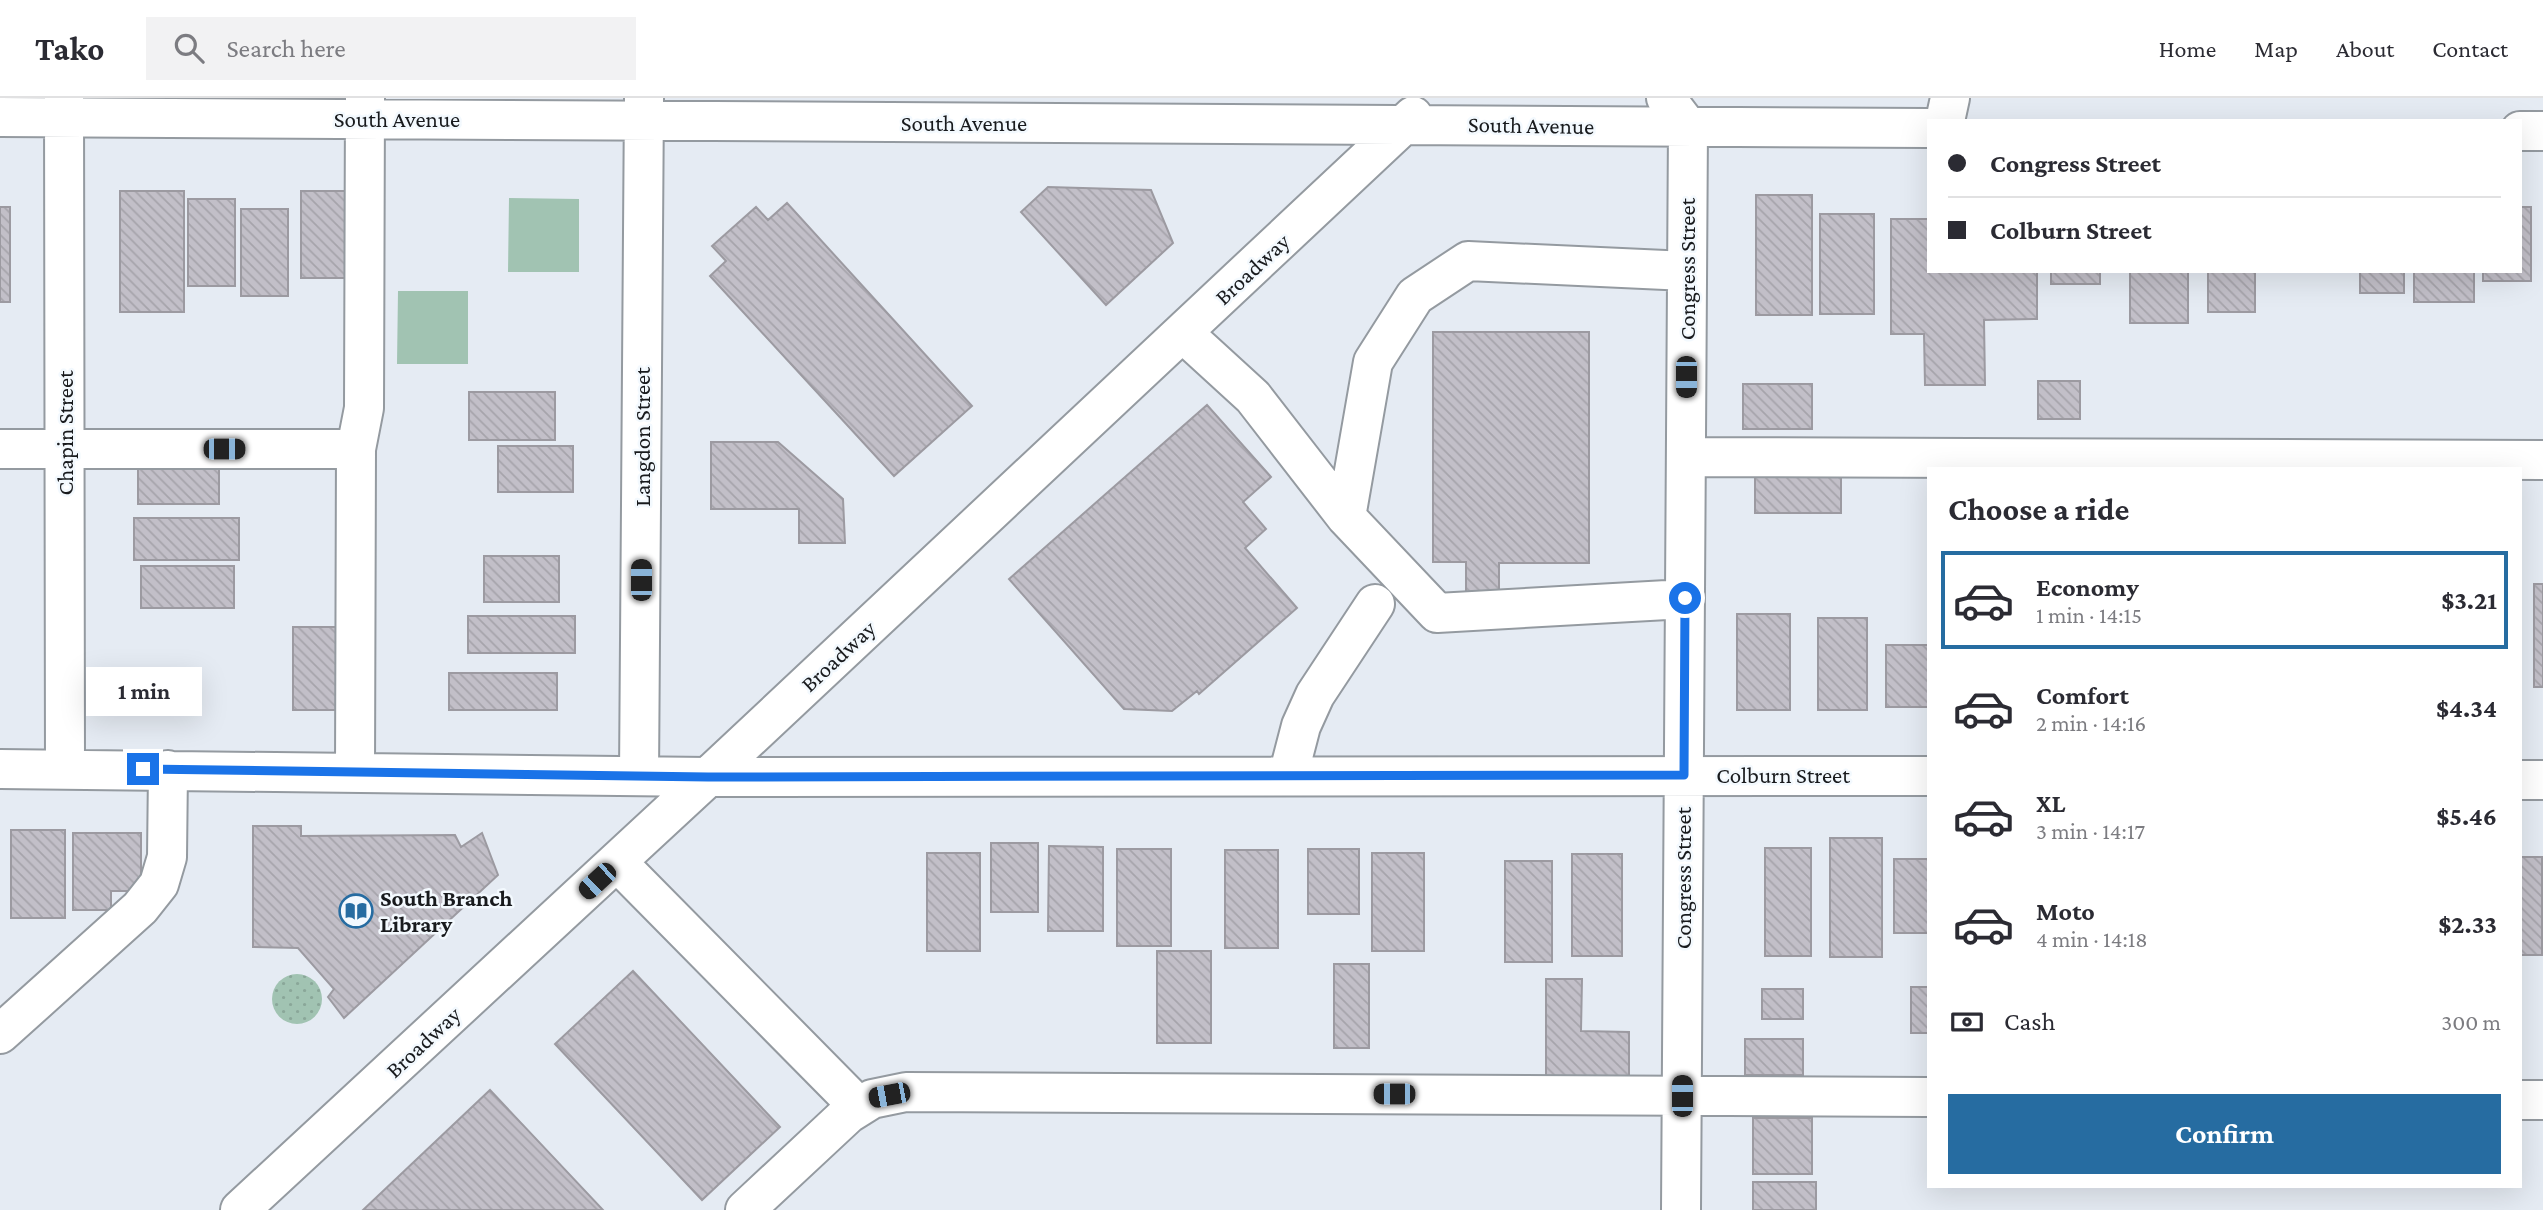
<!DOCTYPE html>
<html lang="en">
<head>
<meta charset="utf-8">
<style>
	:root { --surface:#fff; --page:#f2f2f3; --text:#2b2b33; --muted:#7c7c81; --line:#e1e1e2; --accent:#266ca1 }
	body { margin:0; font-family:"Crimson Pro",serif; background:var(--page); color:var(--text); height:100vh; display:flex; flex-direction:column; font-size:26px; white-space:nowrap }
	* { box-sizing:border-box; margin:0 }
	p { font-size:23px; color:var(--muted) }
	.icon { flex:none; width:38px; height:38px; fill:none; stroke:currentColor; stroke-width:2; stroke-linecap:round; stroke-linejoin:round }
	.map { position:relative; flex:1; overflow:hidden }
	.side { position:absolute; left:1927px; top:369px; width:595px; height:721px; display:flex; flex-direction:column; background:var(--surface); border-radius:0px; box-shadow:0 7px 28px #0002 }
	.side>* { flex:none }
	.banner { position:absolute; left:1927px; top:21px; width:595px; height:154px; border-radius:0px; box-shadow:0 7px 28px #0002; display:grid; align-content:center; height:154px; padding:0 21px; background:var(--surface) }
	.end { position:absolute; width:32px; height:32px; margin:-16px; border:9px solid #1a73e8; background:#fff; box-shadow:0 0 0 4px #fff }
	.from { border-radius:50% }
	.bubble { position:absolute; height:49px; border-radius:0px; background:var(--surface); box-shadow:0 7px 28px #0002; font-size:23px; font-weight:700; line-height:49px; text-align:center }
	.car { position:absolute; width:21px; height:42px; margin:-21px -10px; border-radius:9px; box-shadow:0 0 5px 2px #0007; background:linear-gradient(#222 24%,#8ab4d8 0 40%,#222 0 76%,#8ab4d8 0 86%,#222 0) }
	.banner b { display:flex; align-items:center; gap:24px; height:66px; font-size:26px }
	.banner b+b { border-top:2px solid var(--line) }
	.banner i { width:18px; height:18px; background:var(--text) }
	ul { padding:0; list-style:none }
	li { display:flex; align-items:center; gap:21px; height:98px; margin:0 14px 10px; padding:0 7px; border:4px solid transparent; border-radius:0px }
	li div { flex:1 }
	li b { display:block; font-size:26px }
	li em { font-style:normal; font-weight:700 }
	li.current { border-color:var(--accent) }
	li>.icon { width:63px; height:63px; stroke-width:1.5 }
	h2 { padding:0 21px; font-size:32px; line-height:84px }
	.pay { display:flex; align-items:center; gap:18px; height:77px; padding:0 21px; font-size:26px }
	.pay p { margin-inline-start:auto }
	.cta { display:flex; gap:14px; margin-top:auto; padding:14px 21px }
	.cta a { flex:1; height:80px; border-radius:0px; background:var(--accent); color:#fff; font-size:28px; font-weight:700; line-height:80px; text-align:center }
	header { display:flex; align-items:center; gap:42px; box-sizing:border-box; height:98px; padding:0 35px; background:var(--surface); border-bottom:2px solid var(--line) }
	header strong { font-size:33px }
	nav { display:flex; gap:38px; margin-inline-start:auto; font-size:24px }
	.search { width:490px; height:63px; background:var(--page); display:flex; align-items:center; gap:18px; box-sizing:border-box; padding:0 24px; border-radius:0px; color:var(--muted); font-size:26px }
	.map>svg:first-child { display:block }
	.grass { fill:url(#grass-dots) }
	.garden { fill:#a1c3b2 }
	.building { fill:url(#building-back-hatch); stroke:#9c9aa1; stroke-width:2 }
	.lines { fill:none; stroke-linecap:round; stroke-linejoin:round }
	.minor-casing { stroke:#949aa0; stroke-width:42 }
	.minor { stroke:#fff; stroke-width:38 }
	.route { stroke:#1a73e8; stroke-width:9 }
	.labels { text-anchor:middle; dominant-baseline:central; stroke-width:5; stroke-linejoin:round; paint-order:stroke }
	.street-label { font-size:23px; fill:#181a1d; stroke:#f3f9fe }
	.poi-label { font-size:23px; font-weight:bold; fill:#181a1d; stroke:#f3f9fe; text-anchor:start }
</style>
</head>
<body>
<header>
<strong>Tako</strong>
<div class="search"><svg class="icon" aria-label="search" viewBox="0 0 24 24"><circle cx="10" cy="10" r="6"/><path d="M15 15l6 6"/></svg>Search here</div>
<nav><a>Home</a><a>Map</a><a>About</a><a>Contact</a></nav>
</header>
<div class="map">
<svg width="2543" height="1112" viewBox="0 0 2543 1112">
	<defs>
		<pattern id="grass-dots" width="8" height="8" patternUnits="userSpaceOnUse" patternTransform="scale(1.75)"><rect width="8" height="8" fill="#a1c3b2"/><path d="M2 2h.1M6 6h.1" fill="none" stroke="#8aa799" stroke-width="1.8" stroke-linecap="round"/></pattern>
		<pattern id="building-back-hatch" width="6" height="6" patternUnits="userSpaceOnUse" patternTransform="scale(1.75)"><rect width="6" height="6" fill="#c2bfc8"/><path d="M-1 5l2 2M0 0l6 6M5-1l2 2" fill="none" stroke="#a6a4ab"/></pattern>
	</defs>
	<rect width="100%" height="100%" fill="#e5ebf3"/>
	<!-- grass -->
	<path class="grass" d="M272 901a25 25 0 1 1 50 0a25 25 0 1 1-50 0Z"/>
	<!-- garden -->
	<path class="garden" d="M509,100L579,101V174H508Z
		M398,193H468V266H397Z"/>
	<!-- building -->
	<path class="building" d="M1048,89L1151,92L1173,145L1106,207L1021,114Z
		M120,93H184V214H120Z
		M301,93H348V180H301Z
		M1756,97H1812V217H1756Z
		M188,101H235V188H188Z
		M787,105L972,308L894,378L710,178L726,163L712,148L756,109L768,122Z
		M0,109H10V204H0Z
		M2520,109H2531V183H2483V173H2520Z
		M241,111H288V198H241Z
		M1820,116H1874V216H1820Z
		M1891,121H1928V173H2037V221L1984,222L1985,287H1925L1924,236H1891Z
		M2051,173H2100V186H2051Z
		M2130,173H2188V225H2130Z
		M2208,173H2255V214H2208Z
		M2360,173H2404V195H2360Z
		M2414,173H2474V204H2414Z
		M1433,234H1589V465H1499V496H1466V464H1433Z
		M2038,283H2080V321H2038Z
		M1743,286H1812V331H1743Z
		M469,294H555V342H469Z
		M1207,307L1271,379L1243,404L1266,431L1245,450L1297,510L1199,596L1197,593L1172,613L1124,611L1009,481Z
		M711,344H778L843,401L845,445H799V411H711Z
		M498,348H573V394H498Z
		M138,359H219V406H138Z
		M1755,366H1841V415H1755Z
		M134,420H239V462H134Z
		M484,458H559V504H484Z
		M141,468H234V510H141Z
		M2534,486H2543V589H2534Z
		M1737,516H1790V612H1737Z
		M468,518H575V555H468Z
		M1818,520H1867V612H1818Z
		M293,529H343V612H293Z
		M1886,547H1928V609H1886Z
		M449,575H557V612H449Z
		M253,728H301V738L455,737L461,749L482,735L498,777L344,920L328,899L334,891L298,850L253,849Z
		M11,732H65V820H11Z
		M73,735H141V793H111V812H73Z
		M1830,740H1882V859H1830Z
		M991,745H1038V814H991Z
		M1049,748L1103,749V833H1048Z
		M1765,750H1811V858H1765Z
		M1117,751H1171V848H1117Z
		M1308,751H1359V816H1308Z
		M1225,752H1278V850H1225Z
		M927,755H980V853H927Z
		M1372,755H1424V853H1372Z
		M1572,756H1622V858H1572Z
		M2520,759H2542V857H2520Z
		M1894,761H1928V835H1894Z
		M1505,763H1552V864H1505Z
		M1157,853H1211V945H1157Z
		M1334,866H1369V950H1334Z
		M633,873L780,1029L702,1102L555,946Z
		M1546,881H1582L1581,933L1629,934V980L1546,979Z
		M1911,889H1928V935H1911Z
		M1762,891H1803V921H1762Z
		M1745,941H1803V977H1745Z
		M490,992L603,1112H363Z
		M1753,1020H1812V1076H1753Z
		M1753,1084H1816V1112H1753Z"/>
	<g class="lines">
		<defs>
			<path id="minor" d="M64,0L65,670
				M1666,0L1688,29L1681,1112
				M0,19L1928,30
				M1945,23L1950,0
				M2520,33H2543
				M1183,235L1253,299L1346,419
				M0,351H356
				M1686,359L2543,362
				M1685,501L1437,515L1346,419L1373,264L1415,198L1468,163L1687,173
				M0,671L708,679L1928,678
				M355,674L356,351L364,310L365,0
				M639,678L644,0
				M1288,678L1301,628L1315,597L1375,506
				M2520,682H2543
				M617,764L859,1009
				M0,936L140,810L159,786L167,759L168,672
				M2520,1002H2543
				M240,1112L708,679L1413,18
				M745,1112L848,1016L872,1001L906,994L1928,999"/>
		</defs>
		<!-- minor casing -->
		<use href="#minor" class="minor-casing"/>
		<!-- minor -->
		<use href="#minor" class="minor"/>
	</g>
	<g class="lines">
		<!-- route -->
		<path class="route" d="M143,671L708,679L1684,677L1685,500"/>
	</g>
	<!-- icons -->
	<defs>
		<symbol id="library-ring" viewBox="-11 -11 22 22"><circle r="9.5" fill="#f3f9fe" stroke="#266ca1" stroke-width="1.5"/><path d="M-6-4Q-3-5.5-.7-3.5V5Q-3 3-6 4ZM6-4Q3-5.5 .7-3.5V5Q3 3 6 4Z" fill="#266ca1"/></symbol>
	</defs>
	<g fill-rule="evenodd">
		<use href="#library-ring" x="337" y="794" width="38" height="38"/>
	</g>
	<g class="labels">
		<!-- street labels -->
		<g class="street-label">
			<text x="397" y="21">South Avenue</text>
			<text x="964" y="25">South Avenue</text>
			<text transform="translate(1531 27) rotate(1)">South Avenue</text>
			<text transform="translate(1252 171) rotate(-43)">Broadway</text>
			<text transform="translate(1687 171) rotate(-90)">Congress Street</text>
			<text transform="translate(65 335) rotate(-90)">Chapin Street</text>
			<text transform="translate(642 339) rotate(-90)">Langdon Street</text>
			<text transform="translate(838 558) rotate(-43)">Broadway</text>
			<text x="1783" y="677">Colburn Street</text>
			<text transform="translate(1683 780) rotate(-90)">Congress Street</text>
			<text transform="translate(423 944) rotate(-43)">Broadway</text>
		</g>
		<!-- poi labels -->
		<g class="poi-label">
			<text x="380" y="800">South Branch<tspan x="380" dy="26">Library</tspan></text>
		</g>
	</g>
</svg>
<i class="end from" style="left:1685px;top:500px"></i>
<i class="end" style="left:143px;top:671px"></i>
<div class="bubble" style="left:86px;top:569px;width:116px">1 min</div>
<i class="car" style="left:1686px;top:279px;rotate:180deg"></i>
<i class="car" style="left:224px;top:351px;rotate:90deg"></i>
<i class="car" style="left:641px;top:482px;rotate:0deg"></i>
<i class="car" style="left:597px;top:783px;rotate:227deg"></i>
<i class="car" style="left:1394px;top:996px;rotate:270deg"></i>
<i class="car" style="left:889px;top:997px;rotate:259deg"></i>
<i class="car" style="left:1682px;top:998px;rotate:0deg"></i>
<div class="banner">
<b><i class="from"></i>Congress Street</b>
<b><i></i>Colburn Street</b>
</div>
<section class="side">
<h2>Choose a ride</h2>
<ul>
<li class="current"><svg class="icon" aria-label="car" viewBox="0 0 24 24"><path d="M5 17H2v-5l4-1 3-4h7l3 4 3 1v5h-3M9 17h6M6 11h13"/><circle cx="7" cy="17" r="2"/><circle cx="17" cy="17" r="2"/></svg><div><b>Economy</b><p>1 min · 14:15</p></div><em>$3.21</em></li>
<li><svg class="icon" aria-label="car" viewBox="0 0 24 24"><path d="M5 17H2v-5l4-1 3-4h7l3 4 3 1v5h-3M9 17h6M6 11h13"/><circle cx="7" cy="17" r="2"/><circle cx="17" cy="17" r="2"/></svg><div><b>Comfort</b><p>2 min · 14:16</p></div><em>$4.34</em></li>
<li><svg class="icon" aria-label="car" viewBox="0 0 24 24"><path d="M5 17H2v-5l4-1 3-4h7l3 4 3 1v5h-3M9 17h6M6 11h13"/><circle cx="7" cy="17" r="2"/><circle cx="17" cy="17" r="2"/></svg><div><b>XL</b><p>3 min · 14:17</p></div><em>$5.46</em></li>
<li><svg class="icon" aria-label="car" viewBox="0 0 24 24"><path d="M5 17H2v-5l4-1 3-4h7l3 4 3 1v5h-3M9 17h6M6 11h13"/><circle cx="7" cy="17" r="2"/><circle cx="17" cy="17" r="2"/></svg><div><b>Moto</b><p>4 min · 14:18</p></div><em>$2.33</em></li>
</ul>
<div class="pay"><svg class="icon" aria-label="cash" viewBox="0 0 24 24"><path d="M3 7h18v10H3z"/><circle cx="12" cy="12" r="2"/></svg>Cash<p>300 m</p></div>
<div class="cta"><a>Confirm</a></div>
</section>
</div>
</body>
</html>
